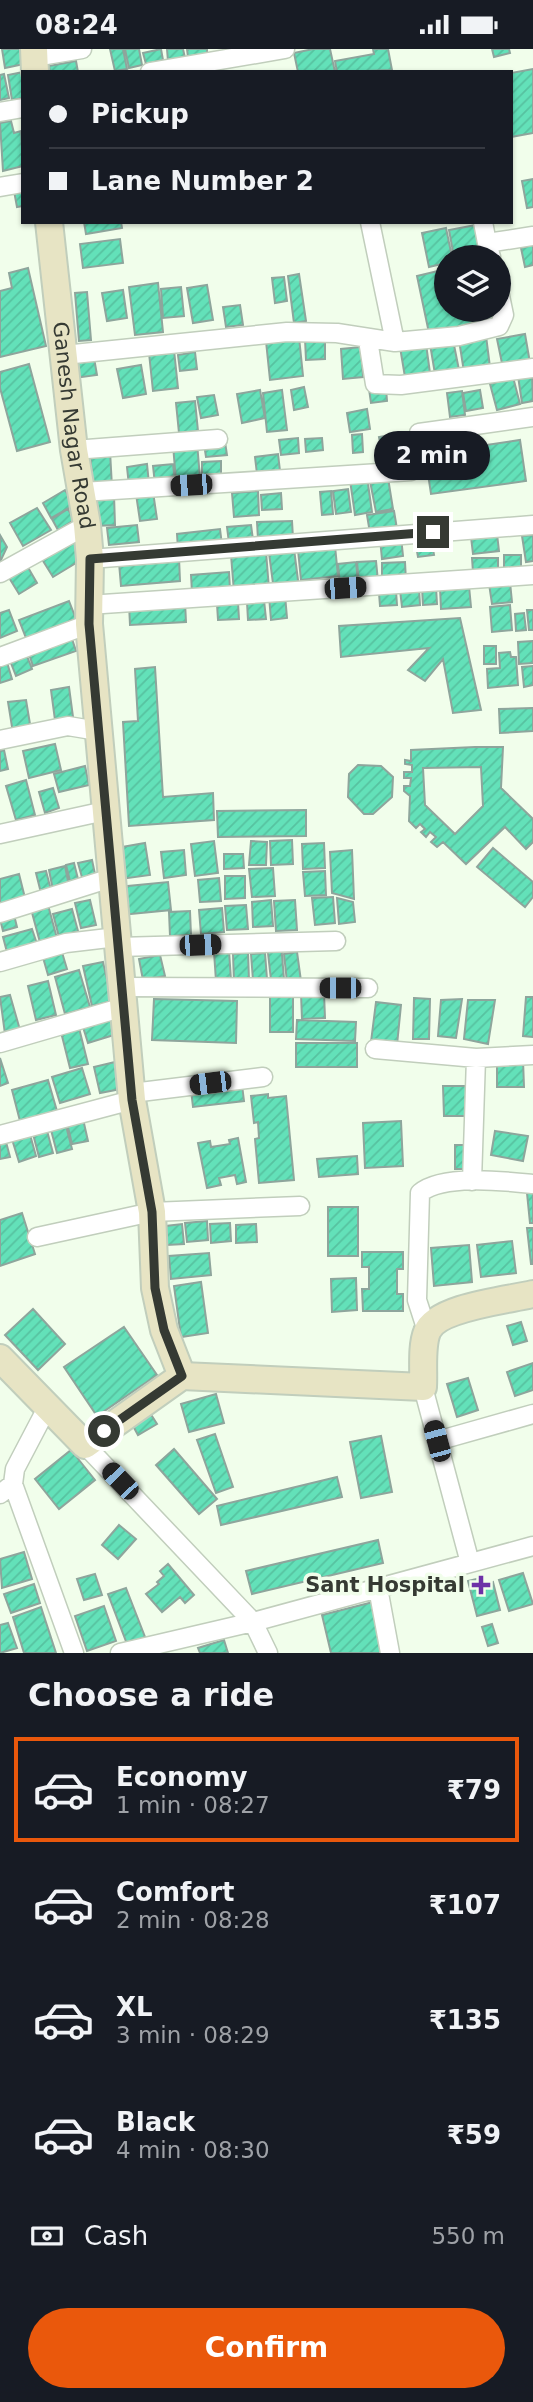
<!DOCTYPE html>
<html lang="en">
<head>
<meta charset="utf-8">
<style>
	:root { --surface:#171b24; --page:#242831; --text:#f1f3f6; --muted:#9ea1a6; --line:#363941; --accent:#ea580c }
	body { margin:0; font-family:"DejaVu Sans",sans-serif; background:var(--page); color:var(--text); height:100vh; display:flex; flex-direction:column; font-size:26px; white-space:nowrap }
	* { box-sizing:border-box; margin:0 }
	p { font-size:23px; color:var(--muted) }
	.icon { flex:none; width:38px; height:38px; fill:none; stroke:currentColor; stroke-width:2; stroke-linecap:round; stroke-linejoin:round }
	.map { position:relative; height:1604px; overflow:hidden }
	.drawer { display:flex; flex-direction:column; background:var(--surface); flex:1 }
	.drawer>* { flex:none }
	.guide { position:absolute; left:21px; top:21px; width:492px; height:154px; border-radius:0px; box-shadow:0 2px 5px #0004; display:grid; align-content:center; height:154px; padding:0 28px; background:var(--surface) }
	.fabs { position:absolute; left:434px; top:196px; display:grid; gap:14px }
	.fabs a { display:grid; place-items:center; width:77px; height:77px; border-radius:50%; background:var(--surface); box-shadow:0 2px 5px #0004; font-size:35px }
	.end { position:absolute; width:32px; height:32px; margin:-16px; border:9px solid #353a33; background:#fff; box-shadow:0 0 0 4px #fff }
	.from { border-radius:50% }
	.bubble { position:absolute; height:49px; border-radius:24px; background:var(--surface); box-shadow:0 2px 5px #0004; font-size:23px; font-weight:700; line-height:49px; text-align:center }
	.car { position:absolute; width:21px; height:42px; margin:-21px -10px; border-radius:9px; box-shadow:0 0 5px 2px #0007; background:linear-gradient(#222 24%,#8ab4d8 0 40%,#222 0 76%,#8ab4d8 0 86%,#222 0) }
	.guide b { display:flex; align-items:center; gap:24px; height:66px; font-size:26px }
	.guide b+b { border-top:2px solid var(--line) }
	.guide i { width:18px; height:18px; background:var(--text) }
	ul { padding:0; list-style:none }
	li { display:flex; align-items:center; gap:21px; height:105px; margin:0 14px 10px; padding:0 14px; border:4px solid transparent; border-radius:0px }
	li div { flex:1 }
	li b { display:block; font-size:26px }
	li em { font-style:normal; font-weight:700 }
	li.on { border-color:var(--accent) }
	li>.icon { width:63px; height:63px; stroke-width:1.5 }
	h2 { padding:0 28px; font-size:32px; line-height:84px }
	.pay { display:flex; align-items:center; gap:18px; height:77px; padding:0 28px; font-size:26px }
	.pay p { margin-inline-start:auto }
	.action { display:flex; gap:14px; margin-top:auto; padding:14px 28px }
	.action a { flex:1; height:80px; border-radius:42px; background:var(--accent); color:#fff; font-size:28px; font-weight:700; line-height:80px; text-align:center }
	.status { display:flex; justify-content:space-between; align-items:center; height:49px; padding:0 35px; background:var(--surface); direction:ltr }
	.status svg { height:19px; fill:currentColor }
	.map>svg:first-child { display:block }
	.building { fill:url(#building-hatch); stroke:#8ea59c; stroke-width:2; fill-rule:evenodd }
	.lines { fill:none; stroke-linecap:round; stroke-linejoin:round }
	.street-casing { stroke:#c1cebc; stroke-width:21 }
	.secondary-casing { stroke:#c1cebc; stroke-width:30 }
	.street { stroke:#fff; stroke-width:18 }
	.secondary { stroke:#e7e4c4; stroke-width:26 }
	.route { stroke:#353a33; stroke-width:9 }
	.poi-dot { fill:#6d31a7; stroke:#f1feeb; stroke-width:2.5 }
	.labels { text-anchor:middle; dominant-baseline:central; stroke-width:7; stroke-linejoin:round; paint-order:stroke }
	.street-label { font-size:21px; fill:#353a33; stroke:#f1feeb }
	.poi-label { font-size:21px; font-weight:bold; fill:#353a33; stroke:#f1feeb; text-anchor:end }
</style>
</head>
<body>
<div class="status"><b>08:24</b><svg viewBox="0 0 49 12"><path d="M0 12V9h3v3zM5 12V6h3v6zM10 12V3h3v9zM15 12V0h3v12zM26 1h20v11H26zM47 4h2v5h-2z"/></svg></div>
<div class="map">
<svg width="533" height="1604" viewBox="0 0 533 1604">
	<defs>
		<pattern id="building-hatch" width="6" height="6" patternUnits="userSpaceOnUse" patternTransform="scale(1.75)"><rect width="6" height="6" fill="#63e1b9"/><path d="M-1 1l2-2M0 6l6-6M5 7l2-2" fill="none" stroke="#57c2a0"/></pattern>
	</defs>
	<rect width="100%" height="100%" fill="#f1feeb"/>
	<!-- building -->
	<path class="building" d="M2,0H21L24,15L5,19Z
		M110,0H123L127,20L115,22Z
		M125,0H139L142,16L129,19Z
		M161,0L163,11L146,15L143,4Z
		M167,0H183L185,9L168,12Z
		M187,0H207V5L188,8Z
		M313,0H330L335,23H298L294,4Z
		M373,0H388L392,21L337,23L335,12L374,5Z
		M492,0H509L510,4L494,8Z
		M76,12L78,23H50L49,17Z
		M533,20V84L511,88V24Z
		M23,23V49L12,51L8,26Z
		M4,25L9,49L0,51V26Z
		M11,72L14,84L21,82L23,117L3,122L0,74Z
		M533,130V158L527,159L522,132Z
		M23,140V157L17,158L14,142Z
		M84,173H121L122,179L86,185Z
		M476,176L482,208H454L449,181Z
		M446,179L452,208H446V214L429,218L422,184Z
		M120,190L123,214L83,219L80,195Z
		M533,196V216L525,218L521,199Z
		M28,219L46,297L0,308V242L12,239L9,224Z
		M446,220V261H494L496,270L429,284L417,227Z
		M299,225L306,272L294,274L288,227Z
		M284,228L287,252L275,254L272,229Z
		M158,234L163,283L135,286L129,238Z
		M207,236L213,271L193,274L187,239Z
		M181,238L184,267L163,269L161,240Z
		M123,241L127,269L107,272L102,244Z
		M87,243L91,291L79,292L75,244Z
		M240,256L243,276L226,278L223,258Z
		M525,285L530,314L503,319L497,290Z
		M486,287L490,318L464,323L459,291Z
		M299,288L303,327L270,331L266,292Z
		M305,290H325V310L306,311Z
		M453,291L459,321L435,325L430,295Z
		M426,295L430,324L405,328L400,298Z
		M361,298L363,328L343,330L341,300Z
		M174,301L178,339L153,342L149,304Z
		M195,303L197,320L180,322L178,306Z
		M94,309L97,326L75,329L72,312Z
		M29,315L50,393L17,402L0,339V323Z
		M141,316L146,345L123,349L117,320Z
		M532,325L533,352L522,354L518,327Z
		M513,328L520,355L497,361L490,335Z
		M304,338L308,358L294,361L291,341Z
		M386,339L387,352L371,354L369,340Z
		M260,341L265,369L242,374L237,345Z
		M282,341L287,381L267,383L263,344Z
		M480,341L483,359L466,362L463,344Z
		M462,342L465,366L450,368L447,344Z
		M214,346L218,366L201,369L197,348Z
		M195,352L198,382L179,384L176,354Z
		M367,360L370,380L350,383L347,364Z
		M402,384L407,412L384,416L379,388Z
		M362,385L363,403L353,404L352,386Z
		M298,389L299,404L281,406L279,391Z
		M322,389L323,401L306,403L305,390Z
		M520,391L526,432L431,445L425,405Z
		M225,393L227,406L206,408L204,395Z
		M197,394L200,429L176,432L173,396Z
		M110,402L112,438L93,439L90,403Z
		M278,405L280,422L257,425L255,408Z
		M221,412V429L202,430V413Z
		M147,415L149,435L129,437L127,418Z
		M173,415L175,433L155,435L153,417Z
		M367,428L372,463L355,466L350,431Z
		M388,429L393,460L376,463L370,432Z
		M348,440L351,463L336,465L333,442Z
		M65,441L74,456L51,469L43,454Z
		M258,442L259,466L234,468L232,444Z
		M331,442L333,465L322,466L320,443Z
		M153,443L157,470L140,472L136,445Z
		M281,444L282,460L262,461L261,446Z
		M114,446L115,476L95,477L93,447Z
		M37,459L51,481L23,497L10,474Z
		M68,460L74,471L58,481L52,470Z
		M394,462L397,480L370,484L367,466Z
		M292,472L293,489L258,490L257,473Z
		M137,476L139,493L109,496L107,479Z
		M251,476L253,491L229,494L227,478Z
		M220,480L222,496L178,500L177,485Z
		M497,485L499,502L473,505L471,488Z
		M0,486L7,498L0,513Z
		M533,486V512L526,513L522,487Z
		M74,487L86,508L53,528L40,507Z
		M401,488L403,507L382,510L380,490Z
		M431,488L434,506L418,508L415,491Z
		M335,497L338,527L301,531L298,501Z
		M294,500L299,539L274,542L269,504Z
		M266,503L269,540L234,543L231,506Z
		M504,506H521V523H504Z
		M179,509L180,532L121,537L119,514Z
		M472,509H498V522L473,523Z
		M376,512L378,532L359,533L357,513Z
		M356,513L358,533L340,535L338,515Z
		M405,513L406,532H382V514Z
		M26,515L37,534L19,545L8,527Z
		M229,523L230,540L192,543L191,526Z
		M510,533L512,553L492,555L489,535Z
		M469,537L471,558L441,560L440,539Z
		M436,538L437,555L423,556L422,539Z
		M419,540L420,556L402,558L400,541Z
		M396,542L397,556L380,557L379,544Z
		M285,546L287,569L271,571L269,547Z
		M264,551L266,570L248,571L247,553Z
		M69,552L76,570L26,589L19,571Z
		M185,553L186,573L130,576L129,555Z
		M238,554L239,570L218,571L217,555Z
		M510,556L512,581L492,583L490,558Z
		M9,561L17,582L0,589V564Z
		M527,561H533V581H529Z
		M524,564L526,581L516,582L515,565Z
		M460,569L481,661L453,664L443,610L425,632L408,621L429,599L341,608L339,577Z
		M70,584L76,602L33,617L27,599Z
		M533,592V614L519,615L518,593Z
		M484,597H496V615H484Z
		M25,602L32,620L16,627L9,609Z
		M510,603L511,608H516L518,636L488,639L487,620L500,619L499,604Z
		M6,610L12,630L0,634V612Z
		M533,617V636L524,638L522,618Z
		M155,618L163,748L213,744L214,771L129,777L123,673L138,672L135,620Z
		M69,638L73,668L55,671L51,641Z
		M26,651L31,681L13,684L8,653Z
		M533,659V682L500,684L499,660Z
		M55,695L61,721L29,729L23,702Z
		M475,698H503L501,739L533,770V793L526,800L505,778L466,815L443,793L437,798L431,793L436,788L430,783L426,788L421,783L425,780L420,775L416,779L409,772L410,747L404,742V737H410L411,729H404V723H412V716L405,715V711L411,712V701ZM481,718L483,757L455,785L425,756L423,719Z
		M4,701L8,720L0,722V702Z
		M358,716L381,717L393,728L392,748L373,765H364L348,748L349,725Z
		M85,717L89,736L59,743L54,725Z
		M26,731L35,766L16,771L6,737Z
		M53,739L59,759L45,764L39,743Z
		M306,761V787L218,788L217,762Z
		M292,791L293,815L271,816L270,792Z
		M214,792L218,824L195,827L191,795Z
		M251,792L267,793L266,816H249Z
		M145,794L150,826L121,830L116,799Z
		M324,794L325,819L303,820L302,795Z
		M493,799L533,833V848L525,858L477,818Z
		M184,801L186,826L164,829L161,803Z
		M352,801L354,850L332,844L330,803Z
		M224,805H243L244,819L224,820Z
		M92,811L96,830L83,832L78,814Z
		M74,814L79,834L71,836L66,816Z
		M65,817L69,837L53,841L49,821Z
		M273,819L275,847L252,848L249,820Z
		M46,822L51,841L41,844L36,824Z
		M325,822L326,846L305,847L303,823Z
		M19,825L26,853L0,858V830Z
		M225,827H245V849L225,850Z
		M219,829L221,852L200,853L198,831Z
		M168,833L171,861L121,866L118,838Z
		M333,848L335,874L315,876L312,849Z
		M337,849L353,853L355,873L339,875Z
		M90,851L96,876L81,879L75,854Z
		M271,851L273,877L253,878L252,853Z
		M295,851L297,881L276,882L274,852Z
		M48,856L58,893L41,897L31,860Z
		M246,856L248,880L227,881L225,857Z
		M222,859L224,883L201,885L199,861Z
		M72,860L78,882L59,888L53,865Z
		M190,862L191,886L170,887L169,863Z
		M14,866L17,878L3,882L0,870Z
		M32,880L38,898L8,907L3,888Z
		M281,894L284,930L271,931L267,895Z
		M61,900L67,920L48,926L42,905Z
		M229,902L231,931L216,932L214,903Z
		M297,903L301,932L287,933L284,905Z
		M248,904L249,931L234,932L233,905Z
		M265,904L267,930L253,931L251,905Z
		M160,906L165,927L143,931L139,910Z
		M103,913L112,952L92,957L83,917Z
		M79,921L90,958L65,965L55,928Z
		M48,932L56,966L36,971L28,937Z
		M270,942H293V983H270Z
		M324,944L325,969L302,970L301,945Z
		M10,946L20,981L5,985L0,948Z
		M526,948H533V988L523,987Z
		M414,949L430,950L429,990H413Z
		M154,950L237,952L236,994L152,991Z
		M462,950L456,989L438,987L441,951Z
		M468,951H495L488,995L464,990Z
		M376,953L401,956L397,996L371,993Z
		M111,966L117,985L88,994L82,975Z
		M297,971L356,973L355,992L296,990Z
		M78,975L88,1015L70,1019L60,979Z
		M296,994H357V1018H296Z
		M0,1009L8,1034L0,1037Z
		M523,1011L524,1038H497V1012Z
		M115,1013L121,1040L100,1044L94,1018Z
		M82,1019L90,1045L60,1054L52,1028Z
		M48,1031L57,1062L20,1072L12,1041Z
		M242,1036L244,1052L193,1058L191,1041Z
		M443,1037H466V1067H444Z
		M268,1045V1049L286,1047L294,1131L259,1134L255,1090L259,1089L258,1073L254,1074L251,1047Z
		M83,1070L88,1092L72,1095L67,1074Z
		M401,1072L403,1117L365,1119L363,1074Z
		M65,1073L72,1100L57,1104L50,1077Z
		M46,1078L53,1104L39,1108L32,1081Z
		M29,1082L36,1107L19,1113L11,1087Z
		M495,1082L528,1087L523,1112L491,1106Z
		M238,1089L246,1133L237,1135L235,1126L219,1129L221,1136L207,1139L198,1094L210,1092L211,1098L230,1095L229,1091Z
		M6,1093L10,1108L0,1110V1094Z
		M455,1096H466V1120H455Z
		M357,1107L358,1125L319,1128L317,1110Z
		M527,1144H533V1174H530Z
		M328,1158H358V1207H328Z
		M22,1164L35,1205L0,1217V1171Z
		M207,1172L208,1191L187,1193L185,1174Z
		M230,1174L231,1192L211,1194L210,1175Z
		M182,1175L184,1195L167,1196L166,1177Z
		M256,1175L257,1193L236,1194V1176Z
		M527,1179H533V1215H531Z
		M512,1192L516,1224L481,1228L477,1196Z
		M469,1196L472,1233L434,1237L431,1199Z
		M362,1203H403V1220H397V1245H403V1262H363L362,1240H369V1218H362Z
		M209,1204L211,1226L171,1230L169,1207Z
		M356,1229L357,1261L332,1263L331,1230Z
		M201,1233L208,1284L181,1288L174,1237Z
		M33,1260L65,1295L38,1321L5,1286Z
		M521,1273L527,1292L513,1296L507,1277Z
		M124,1278L157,1326L97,1367L64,1318Z
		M533,1314V1341L515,1347L507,1323Z
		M468,1329L478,1361L457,1368L447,1335Z
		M216,1345L224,1374L189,1383L181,1355Z
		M150,1364L157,1375L138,1386L132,1375Z
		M215,1385L233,1438L216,1444L197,1391Z
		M381,1387L392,1443L361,1449L350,1393Z
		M174,1400L217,1450L199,1465L156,1416Z
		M71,1401L95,1431L59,1460L35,1430Z
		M337,1428L342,1448L221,1476L217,1457Z
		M119,1476L136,1490L118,1510L102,1496Z
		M378,1491L383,1514L252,1545L246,1522Z
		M24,1503L32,1530L2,1539L0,1510Z
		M168,1515L194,1546L185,1554L180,1548L162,1563L146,1545L159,1535L157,1533L164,1527L160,1522Z
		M523,1524L533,1555L509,1562L499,1531Z
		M95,1525L102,1546L84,1551L77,1530Z
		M481,1529L483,1536L493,1533L500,1561L477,1567L468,1532Z
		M34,1535L40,1554L11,1564L4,1545Z
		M126,1539L145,1588L127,1595L108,1545Z
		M377,1552L386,1604H331L322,1566Z
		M104,1557L116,1592L87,1602L75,1567Z
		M41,1558L56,1604H24L13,1568Z
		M8,1574L17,1599L0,1604V1576Z
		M492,1575L498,1594L488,1597L482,1578Z
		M224,1591L228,1604H200L198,1599Z"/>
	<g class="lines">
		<defs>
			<path id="street" d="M34,8L82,0
				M150,23L285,0
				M0,63L23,59
				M0,138L23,134
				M370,173L395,293
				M483,173L487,194
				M491,208L487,194L533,187
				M368,291L375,335L401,336L533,319
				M64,306L287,283L337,284L395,293L459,287L499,277L504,266L499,242
				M74,401L218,390
				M82,443L411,422L419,410V384L533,368
				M90,510L533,476
				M0,524L87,476
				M88,556L533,526
				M0,608L89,575
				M0,691L68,677L98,682
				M0,785L105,762
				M0,864L111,829
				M118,898L336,892
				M0,913L66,894L117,888
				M121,938L368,939
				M0,994L124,958
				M375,1000L476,1009L533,1006
				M132,1044L263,1028
				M0,1086L132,1051
				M472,1132L476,1009
				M37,1188L152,1163L300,1157
				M427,1282L417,1251L420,1144C443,1125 504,1132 533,1135
				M423,1338L470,1514
				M437,1392L533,1365
				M85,1396L253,1573L268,1604
				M13,1435L74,1604
				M0,1445L13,1435L15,1420L48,1357
				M378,1539L390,1604
				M120,1604L253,1573L533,1497"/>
			<g id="secondary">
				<path d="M34,0L35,23"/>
				<path id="s1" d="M49,173L74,401L87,476L90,510L89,575L132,1051L152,1163L155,1239L164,1281L182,1327"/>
				<path d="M0,1309L85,1396L182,1327L423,1338C424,1322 421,1298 427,1283C436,1258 508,1251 533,1245"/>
			</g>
		</defs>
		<!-- street casing -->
		<use href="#street" class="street-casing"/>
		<!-- secondary casing -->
		<use href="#secondary" class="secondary-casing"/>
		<!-- street -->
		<use href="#street" class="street"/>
		<!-- secondary -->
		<use href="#secondary" class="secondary"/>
	</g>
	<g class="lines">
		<!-- route -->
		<path class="route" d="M104,1382L182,1327L164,1281L155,1239L152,1163L132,1051L89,575L90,510L433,483"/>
	</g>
	<!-- markers -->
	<path class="poi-dot" d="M477.5 1525.5h7v7h7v7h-7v7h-7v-7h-7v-7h7z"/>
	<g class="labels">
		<!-- street labels -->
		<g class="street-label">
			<text stroke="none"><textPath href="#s1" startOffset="205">Ganesh Nagar Road</textPath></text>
		</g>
		<!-- poi labels -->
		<g class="poi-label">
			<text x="465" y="1536">Sant Hospital</text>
		</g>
	</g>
</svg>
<div class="fabs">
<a><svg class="icon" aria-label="layers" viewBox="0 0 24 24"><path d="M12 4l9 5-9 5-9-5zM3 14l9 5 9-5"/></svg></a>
</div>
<i class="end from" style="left:104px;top:1382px"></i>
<i class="end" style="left:433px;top:483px"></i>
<div class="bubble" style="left:374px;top:382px;width:116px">2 min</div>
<i class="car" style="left:191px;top:436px;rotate:266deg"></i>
<i class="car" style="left:345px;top:539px;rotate:86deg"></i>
<i class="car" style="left:200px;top:896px;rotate:88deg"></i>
<i class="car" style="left:340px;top:939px;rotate:270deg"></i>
<i class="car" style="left:210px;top:1034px;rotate:263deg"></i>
<i class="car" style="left:437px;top:1392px;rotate:345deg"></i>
<i class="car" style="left:120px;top:1432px;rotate:316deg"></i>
<div class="guide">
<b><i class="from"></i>Pickup</b>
<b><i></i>Lane Number 2</b>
</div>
</div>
<section class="drawer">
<h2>Choose a ride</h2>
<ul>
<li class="on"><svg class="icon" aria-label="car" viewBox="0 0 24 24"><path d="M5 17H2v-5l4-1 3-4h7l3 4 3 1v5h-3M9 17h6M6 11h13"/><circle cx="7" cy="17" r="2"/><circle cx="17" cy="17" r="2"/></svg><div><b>Economy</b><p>1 min · 08:27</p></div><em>₹79</em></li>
<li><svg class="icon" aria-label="car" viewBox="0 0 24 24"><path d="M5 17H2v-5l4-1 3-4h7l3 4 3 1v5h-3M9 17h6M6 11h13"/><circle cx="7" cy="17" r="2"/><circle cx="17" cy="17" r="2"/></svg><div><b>Comfort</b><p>2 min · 08:28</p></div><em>₹107</em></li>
<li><svg class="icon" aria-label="car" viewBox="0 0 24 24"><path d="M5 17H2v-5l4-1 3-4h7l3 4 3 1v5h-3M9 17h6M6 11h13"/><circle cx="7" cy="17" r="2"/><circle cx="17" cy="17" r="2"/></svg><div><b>XL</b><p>3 min · 08:29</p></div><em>₹135</em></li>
<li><svg class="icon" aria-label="car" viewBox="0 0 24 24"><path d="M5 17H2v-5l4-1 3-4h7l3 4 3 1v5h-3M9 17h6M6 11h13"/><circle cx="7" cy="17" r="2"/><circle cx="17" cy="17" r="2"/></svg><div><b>Black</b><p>4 min · 08:30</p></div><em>₹59</em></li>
</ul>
<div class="pay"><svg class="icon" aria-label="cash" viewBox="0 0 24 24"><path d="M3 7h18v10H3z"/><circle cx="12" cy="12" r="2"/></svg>Cash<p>550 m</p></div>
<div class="action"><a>Confirm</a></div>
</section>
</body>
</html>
